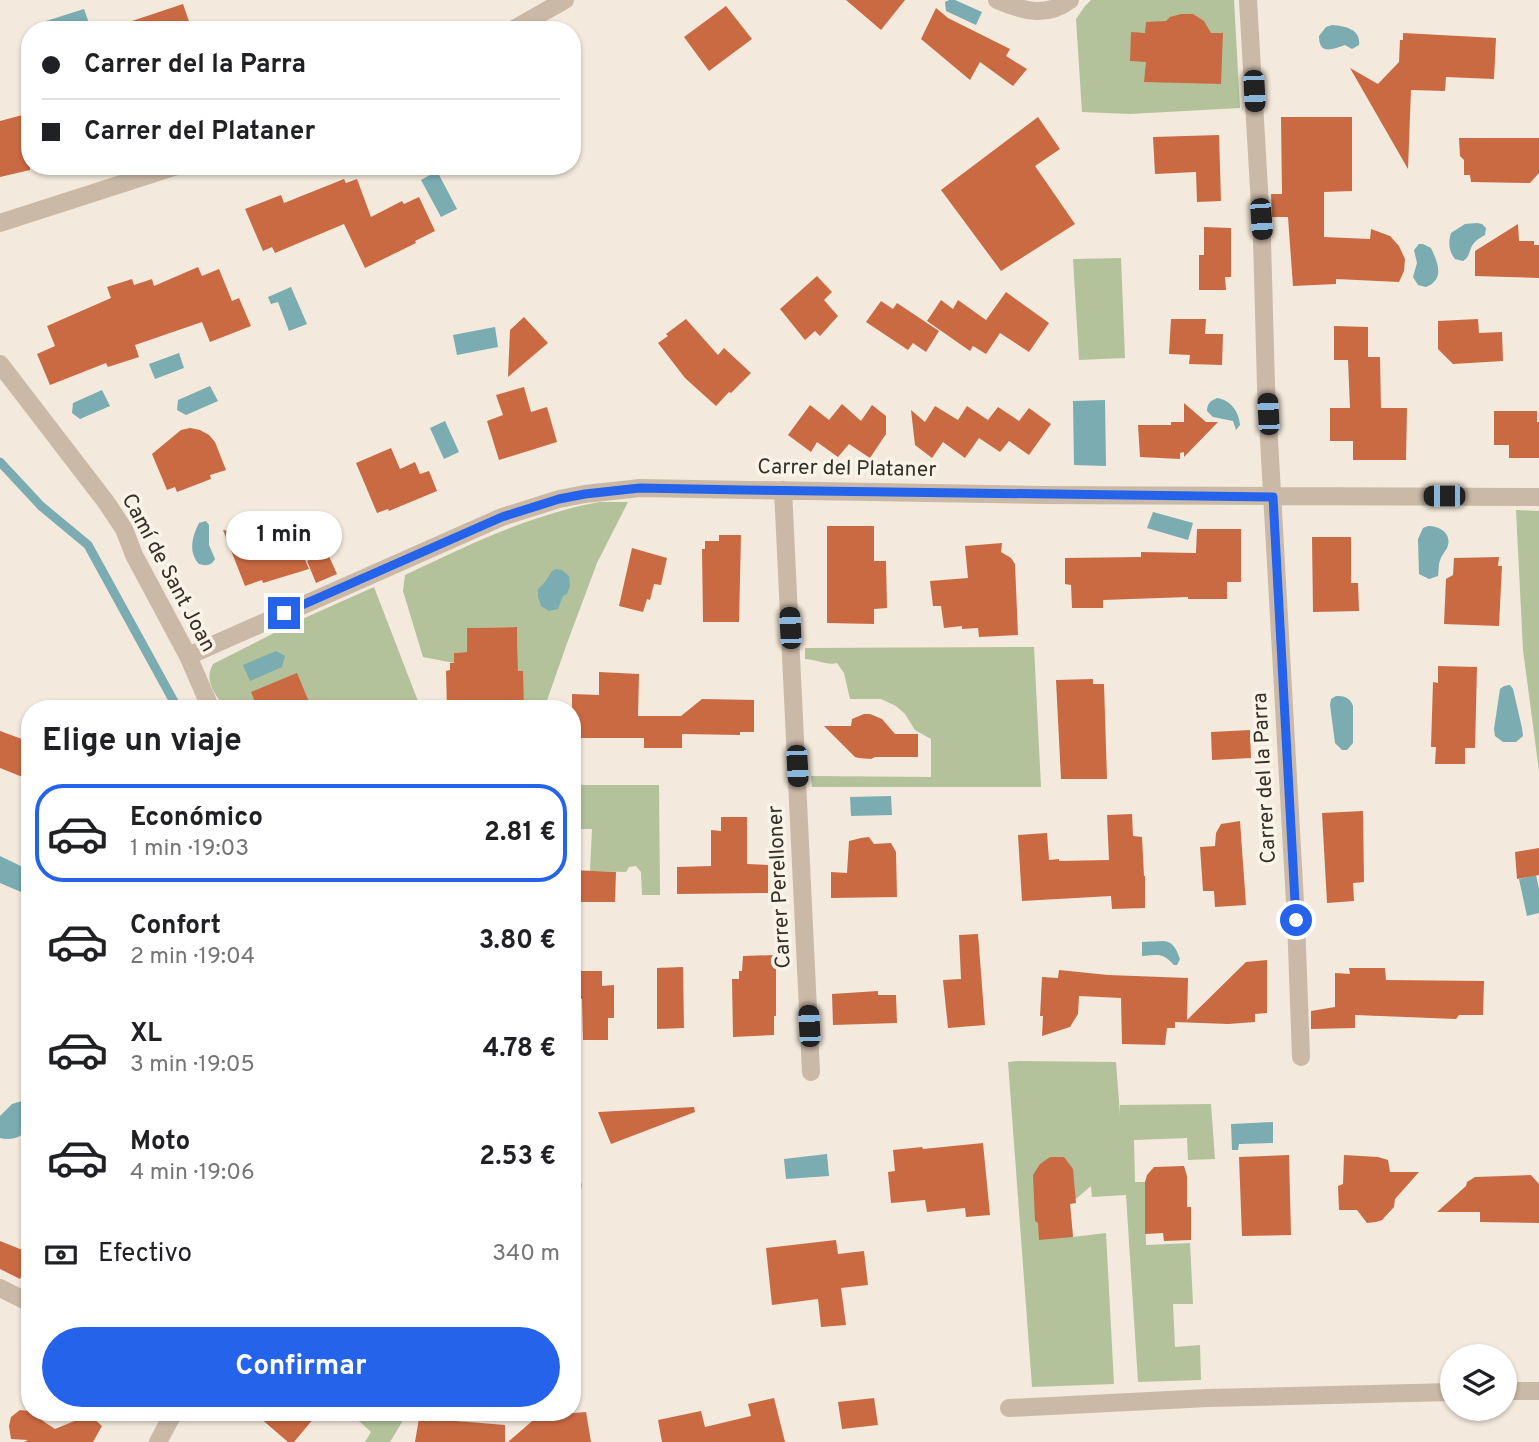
<!DOCTYPE html>
<html lang="es">
<head>
<meta charset="utf-8">
<style>
	:root { --surface:#fff; --page:#f2f2f2; --text:#202124; --muted:#757577; --line:#e0e0e0; --accent:#2563eb }
	body { margin:0; font-family:Overpass,sans-serif; background:var(--page); color:var(--text); height:100vh; display:flex; flex-direction:column; font-size:26px; white-space:nowrap }
	* { box-sizing:border-box; margin:0 }
	p { font-size:23px; color:var(--muted) }
	.icon { flex:none; width:38px; height:38px; fill:none; stroke:currentColor; stroke-width:2; stroke-linecap:round; stroke-linejoin:round }
	.map { position:relative; flex:1; overflow:hidden }
	.sheet { position:absolute; left:21px; top:700px; width:560px; height:721px; display:flex; flex-direction:column; background:var(--surface); border-radius:28px; box-shadow:0 2px 5px #0004 }
	.sheet>* { flex:none }
	.banner { position:absolute; left:21px; top:21px; width:560px; height:154px; border-radius:28px; box-shadow:0 2px 5px #0004; display:grid; align-content:center; height:154px; padding:0 21px; background:var(--surface) }
	.tools { position:absolute; left:1440px; top:1344px; display:grid; gap:14px }
	.tools a { display:grid; place-items:center; width:77px; height:77px; border-radius:50%; background:var(--surface); box-shadow:0 2px 5px #0004; font-size:35px }
	.end { position:absolute; width:32px; height:32px; margin:-16px; border:9px solid #2563eb; background:#fff; box-shadow:0 0 0 4px #fff }
	.from { border-radius:50% }
	.bubble { position:absolute; height:49px; border-radius:24px; background:var(--surface); box-shadow:0 2px 5px #0004; font-size:23px; font-weight:700; line-height:49px; text-align:center }
	.car { position:absolute; width:21px; height:42px; margin:-21px -10px; border-radius:9px; box-shadow:0 0 5px 2px #0007; background:linear-gradient(#222 24%,#8ab4d8 0 40%,#222 0 76%,#8ab4d8 0 86%,#222 0) }
	.banner b { display:flex; align-items:center; gap:24px; height:66px; font-size:26px }
	.banner b+b { border-top:2px solid var(--line) }
	.banner i { width:18px; height:18px; background:var(--text) }
	ul { padding:0; list-style:none }
	li { display:flex; align-items:center; gap:21px; height:98px; margin:0 14px 10px; padding:0 7px; border:4px solid transparent; border-radius:28px }
	li div { flex:1 }
	li b { display:block; font-size:26px }
	li em { font-style:normal; font-weight:700 }
	li.current { border-color:var(--accent) }
	li>.icon { width:63px; height:63px; stroke-width:1.5 }
	h2 { padding:0 21px; font-size:32px; line-height:84px }
	.pay { display:flex; align-items:center; gap:18px; height:77px; padding:0 21px; font-size:26px }
	.pay p { margin-inline-start:auto }
	.action { display:flex; gap:14px; margin-top:auto; padding:14px 21px }
	.action a { flex:1; height:80px; border-radius:42px; background:var(--accent); color:#fff; font-size:28px; font-weight:700; line-height:80px; text-align:center }
	.map>svg:first-child { display:block }
	.green { fill:#b3c29b }
	.water { fill:#7aacb1 }
	.lines { fill:none; stroke-linecap:round; stroke-linejoin:round }
	.stream { stroke:#7aacb1; stroke-width:9 }
	.building { fill:#ca6a43 }
	.street { stroke:#cbb9a7; stroke-width:18 }
	.route { stroke:#2563eb; stroke-width:9 }
	.labels { text-anchor:middle; dominant-baseline:central; stroke-width:7; stroke-linejoin:round; paint-order:stroke }
	.street-label { font-size:21px; fill:#382e28; stroke:#faf3e8 }
</style>
</head>
<body>
<div class="map">
<svg width="1539" height="1442" viewBox="0 0 1539 1442">
	<rect width="100%" height="100%" fill="#f3e9dc"/>
	<!-- green -->
	<path class="green" d="M1091,0H1234L1240,108L1130,114L1082,112L1076,19L1085,6Z
		M1121,258L1125,358L1079,360L1073,259Z
		M600,502H628L597,563L566,646L544,709H524L518,671L517,627L467,628V652L454,653V663L423,657L403,591L405,575C469,545 531,514 600,502Z
		M1516,510L1539,511V771L1523,650Z
		M374,587L421,709H225C216,694 203,682 213,664L300,620Z
		M1034,647L1041,787H812L811,776L931,777V739L915,730L905,714L896,706L881,699H850L844,673L837,663C828,666 815,659 805,659V648Z
		M572,785H659L660,895H642L641,872L636,866L629,867L626,872L590,871L592,829H577L572,826Z
		M1019,1061L1116,1062L1120,1115V1105L1211,1104L1215,1159L1188,1160L1187,1138L1134,1140L1135,1182H1145L1146,1245L1190,1243L1193,1304H1173L1175,1347L1200,1345L1201,1380L1138,1382L1126,1195L1092,1197L1091,1186L1070,1204L1073,1237L1106,1233L1114,1384L1032,1387L1008,1062Z
		M349,1412H408L390,1442H365L371,1432Z"/>
	<!-- water -->
	<path class="water" d="M949,0H955L982,12L976,25L946,11L945,2Z
		M84,9L90,26L78,30H49L46,21Z
		M1332,25C1345,26 1361,29 1359,45L1352,49L1345,45C1333,49 1319,56 1319,36L1326,27Z
		M437,171L457,209L441,217L421,180Z
		M1477,223L1482,224L1486,228L1485,235C1465,245 1474,254 1463,261L1455,259C1449,252 1448,242 1451,233L1465,224Z
		M1419,244H1423L1431,248C1438,263 1445,279 1426,287L1418,285L1413,277L1417,263L1414,250Z
		M291,287L307,324L289,331L278,302L271,304L268,297Z
		M495,327L498,347L457,355L453,335Z
		M179,353L184,368L155,379L149,364Z
		M210,386L218,401L186,415L177,410L178,400Z
		M102,390L110,406L80,419L72,413L73,403Z
		M1217,398C1231,400 1239,412 1240,425L1236,430L1233,421L1213,417L1207,411C1207,404 1210,401 1217,398Z
		M1105,400L1106,466L1074,465L1073,401Z
		M445,421L459,452L444,459L430,428Z
		M1153,512L1193,523L1188,540L1147,528Z
		M206,521L209,525V545L215,559C211,566 206,566 199,564C188,552 192,537 199,523Z
		M1428,526C1440,526 1453,534 1447,548C1446,550 1441,557 1441,558C1438,564 1439,570 1438,576L1429,579L1419,574L1418,539L1423,528Z
		M556,569L562,570L569,576L570,586L567,594L563,596L558,609L549,611L541,606L538,597V589L545,582L552,571Z
		M276,651L285,656L282,667L250,681L243,665Z
		M1510,685L1513,689L1522,728L1523,736L1516,742H1503L1495,736L1494,729L1500,689L1504,686Z
		M1336,696C1344,696 1350,697 1353,706V743L1347,750H1342L1335,743L1330,705L1331,699Z
		M891,796L892,815L851,816L850,797Z
		M0,856L29,870L21,892L0,883Z
		M1536,875L1539,889V913L1527,916L1519,879Z
		M1164,941C1174,942 1177,951 1180,959L1177,965H1174C1162,952 1159,955 1142,956V942Z
		M22,1101L30,1103C30,1109 31,1119 29,1126C25,1137 11,1141 0,1138V1116L12,1104Z
		M1273,1122V1143L1239,1144L1238,1150H1232L1231,1124Z
		M827,1154L829,1176L786,1179L784,1159Z"/>
	<g class="lines">
		<!-- stream -->
		<path class="stream" d="M0,462L41,506L88,545L178,709"/>
	</g>
	<!-- building -->
	<path class="building" d="M846,0H905L881,30Z
		M183,4L192,30H118L117,26Z
		M726,6L752,39L709,71L684,37Z
		M936,8L948,18L1010,49L1006,56L1027,69L1013,86L980,62L970,80L921,39Z
		M1181,14H1193L1204,21L1211,33H1223L1221,84L1144,82L1146,62L1130,61L1131,32L1145,33L1146,22L1166,21L1170,17Z
		M1403,33L1496,38L1494,79L1446,77L1445,91L1411,90L1408,169L1350,68L1378,84L1399,62L1400,40H1403Z
		M30,113V170L0,177V121Z
		M1038,117L1060,149L1035,166L1075,224L1001,271L941,190Z
		M1281,117H1352V191L1324,192V237L1370,239L1371,229L1390,236L1399,246L1405,259L1404,271L1399,282L1336,279V284L1293,286L1288,217H1272L1271,194H1282Z
		M1219,135L1221,201L1197,202L1196,172L1155,174L1153,137Z
		M1459,138H1539V173L1530,183L1471,182L1470,175H1464V160L1460,156Z
		M344,179L346,183L357,179L371,217L402,201L404,204L419,197L435,231L415,241L416,243L365,268L344,224L275,253L272,247L263,251L245,209L281,195L284,203Z
		M1518,224L1519,241H1534V245H1539V278L1475,276V251Z
		M1204,227L1231,228V277H1225L1226,290H1199V255H1204Z
		M198,267L202,276L219,269L232,301L239,298L251,326L210,342L202,322L135,345L139,357L108,367L106,363L50,385L37,354L55,346L47,326L111,298L107,287L132,279L134,285L152,279L154,286Z
		M817,276L832,292L824,300L838,316L820,336L815,331L805,340L780,309Z
		M1006,292L1049,323L1029,352L1000,333L986,354L973,346L970,351L927,321L941,300L953,309L958,300L986,320Z
		M881,301L893,309L897,303L939,331L926,352L913,343L908,350L866,322Z
		M524,317L548,343L508,377L510,330Z
		M686,319L718,355L724,348L751,373L731,393L729,392L716,406L685,378L658,343L668,336L666,334Z
		M1171,319H1206L1205,334H1223L1222,365L1189,364L1190,355L1169,354Z
		M1478,319L1479,333L1502,332L1503,361L1453,364L1438,349V321Z
		M1334,326L1368,327V357H1380L1381,408H1407L1406,460H1353V441H1330V408H1350L1348,360H1334Z
		M524,387L531,412L547,407L557,442L499,460L487,421L503,415L496,395Z
		M1184,403L1206,422H1218L1184,457V452L1180,453V459L1140,457L1138,425H1171V422H1184Z
		M842,404L861,421L872,405L886,416V434L870,458L849,444L838,457L817,442L811,452L788,435L810,405L829,420Z
		M935,406L958,420L967,406L988,420L998,407L1019,421L1029,408L1051,424L1029,455L1009,441L1000,452L979,438L965,458L943,442L932,458L915,445L911,410L925,422Z
		M1494,411H1537V422H1539V458H1509V445H1494Z
		M190,428L200,430L209,435L215,442L226,470L210,475L211,479L177,492L175,487L167,490L152,454L181,430Z
		M391,448L400,469L415,462L420,474L429,471L437,491L389,511L388,509L377,513L356,463Z
		M268,521L276,523L283,526L284,529L294,534L309,569L263,583L262,580L245,586L223,530L243,533L259,523Z
		M827,526H874V561H886L887,608L874,609V624L827,623Z
		M1197,529H1241V582H1227V599H1188V597L1103,600V608H1072L1071,585L1065,584V558L1141,557V552L1196,553Z
		M719,535H741L739,622H703L702,549H705V541H719Z
		M1312,537H1351V583H1358L1359,611L1313,612Z
		M1002,543L1001,552L1011,558L1015,564L1018,635L979,637L978,628L962,629V626L944,628L941,606H933L930,581L968,578L965,546Z
		M632,548L667,558L661,585L654,584L650,600L647,599L643,612L619,606Z
		M327,552L337,574L316,583L307,561Z
		M1499,557L1498,566H1502L1499,626L1444,624L1446,579L1453,575L1454,558Z
		M517,627L518,671H523L524,709H447L446,671L450,670V663H454V653L467,652V628Z
		M1438,666L1477,667L1475,748H1465V764H1435L1436,747H1431L1433,682L1438,683Z
		M599,672L639,674L638,716H681L702,699L754,700V732H740V735L682,734V748H644V738H572V694L599,695Z
		M297,673L312,709H258L251,692Z
		M1093,679V684H1104L1107,779H1061L1056,680Z
		M864,714H870L882,719L895,734H918V757H875L871,759L859,758L855,757L824,726H851L852,719Z
		M1250,730L1251,758L1212,760L1211,732Z
		M0,731L30,742V780L0,768Z
		M1363,811L1364,882L1353,883L1354,901L1327,903L1322,813Z
		M1132,814L1133,836L1142,837L1144,876H1145V908L1112,909L1111,896L1022,901L1018,835L1047,833L1049,860L1059,859V861L1109,860L1107,815Z
		M721,817H747V864L768,865V893L677,894V867L711,866V830L721,831Z
		M1240,821L1246,905L1215,907L1214,891H1203L1200,847L1215,846L1216,833L1221,824Z
		M869,837L874,844L891,843L896,852L897,897L831,898V872L847,873L849,841L861,838Z
		M1539,848V875L1517,879L1515,852Z
		M572,870L616,872L615,902H572Z
		M978,934L985,1025L948,1028L943,980L961,979L959,935Z
		M776,955V1016H774V1035L733,1037L732,979H739V971H742L743,956Z
		M1267,960V1013L1255,1014V1022L1228,1024L1175,1022V1028H1167L1165,1045L1122,1044L1121,998L1079,996L1078,1014L1070,1027L1042,1036L1043,1016H1040L1042,977L1058,978L1059,970L1108,975L1188,978L1187,1020L1246,962Z
		M683,967L684,1028L657,1029V968Z
		M1349,968H1385L1386,980L1484,981L1483,1015H1459L1456,1019L1355,1015V1028L1311,1029V1011L1335,1007V973L1350,974Z
		M575,971H602V986L614,985V1018H608V1040H583L582,999H575Z
		M878,991V995H896L897,1023L833,1025L832,994Z
		M694,1107L695,1112L611,1144L598,1112Z
		M983,1143L990,1215L966,1217L965,1208L927,1212L925,1200L891,1203L888,1172L895,1171L893,1150L922,1147L923,1149Z
		M1289,1155L1291,1235L1242,1236L1239,1157Z
		M1344,1155L1378,1157L1388,1160L1390,1172H1419L1395,1199L1394,1207L1382,1220L1376,1222L1367,1223L1357,1210H1339L1338,1186L1343,1184Z
		M1050,1157H1064L1073,1169L1076,1203L1070,1204L1073,1237L1039,1240L1038,1223L1035,1221L1033,1175L1040,1164Z
		M1184,1166L1187,1176V1207H1191V1240L1164,1241L1163,1233L1145,1234V1182L1147,1175L1154,1167Z
		M1531,1175L1539,1184V1223L1480,1222V1212H1437L1466,1186L1467,1182L1475,1177Z
		M836,1240L838,1254L864,1251L868,1285L841,1288L846,1325L821,1327L818,1299L772,1305L766,1248Z
		M0,1241L30,1253L20,1279L0,1269Z
		M774,1398L785,1442H662L658,1420L701,1411L705,1427L751,1416L748,1404Z
		M874,1398L878,1425L842,1429L838,1402Z
		M20,1410L28,1411L55,1429L84,1417H92L102,1426L93,1442H24L28,1440L11,1439L9,1426L11,1417Z
		M253,1412H319L294,1442H288Z
		M586,1412L591,1442H508L538,1416Z
		M419,1418L505,1425V1442H415Z"/>
	<g class="lines">
		<!-- street -->
		<path class="street" d="M997,0C1023,11 1046,18 1070,0
			M1248,0L1262,240L1266,386L1296,920L1301,1057
			M512,30L565,0
			M0,223L177,166
			M0,364L106,502L124,529L134,555L188,656L211,709
			M783,490L811,1072
			M188,656L502,517L559,499L585,494L640,488L1042,495L1539,497
			M572,1186H573
			M0,1288L30,1303
			M1505,1391H1539
			M1009,1408L1208,1398L1452,1392
			M158,1442L174,1412"/>
	</g>
	<g class="lines">
		<!-- route -->
		<path class="route" d="M284,613L502,517L559,499L585,494L640,488L744,490L1273,497L1296,920"/>
	</g>
	<g class="labels">
		<!-- street labels -->
		<g class="street-label">
			<text transform="translate(847 469) rotate(1)">Carrer del Plataner</text>
			<text transform="translate(168 573) rotate(62)">Camí de Sant Joan</text>
			<text transform="translate(1265 778) rotate(-93)">Carrer del la Parra</text>
			<text transform="translate(780 887) rotate(-93)">Carrer Perelloner</text>
		</g>
	</g>
</svg>
<div class="tools">
<a><svg class="icon" aria-label="layers" viewBox="0 0 24 24"><path d="M12 4l9 5-9 5-9-5zM3 14l9 5 9-5"/></svg></a>
</div>
<i class="end from" style="left:1296px;top:920px"></i>
<i class="end" style="left:284px;top:613px"></i>
<div class="bubble" style="left:226px;top:511px;width:116px">1 min</div>
<i class="car" style="left:1254px;top:91px;rotate:177deg"></i>
<i class="car" style="left:1261px;top:219px;rotate:176deg"></i>
<i class="car" style="left:1268px;top:414px;rotate:357deg"></i>
<i class="car" style="left:1444px;top:496px;rotate:270deg"></i>
<i class="car" style="left:790px;top:628px;rotate:357deg"></i>
<i class="car" style="left:797px;top:766px;rotate:177deg"></i>
<i class="car" style="left:809px;top:1026px;rotate:357deg"></i>
<div class="banner">
<b><i class="from"></i>Carrer del la Parra</b>
<b><i></i>Carrer del Plataner</b>
</div>
<section class="sheet">
<h2>Elige un viaje</h2>
<ul>
<li class="current"><svg class="icon" aria-label="car" viewBox="0 0 24 24"><path d="M5 17H2v-5l4-1 3-4h7l3 4 3 1v5h-3M9 17h6M6 11h13"/><circle cx="7" cy="17" r="2"/><circle cx="17" cy="17" r="2"/></svg><div><b>Económico</b><p>1 min · 19:03</p></div><em>2.81 €</em></li>
<li><svg class="icon" aria-label="car" viewBox="0 0 24 24"><path d="M5 17H2v-5l4-1 3-4h7l3 4 3 1v5h-3M9 17h6M6 11h13"/><circle cx="7" cy="17" r="2"/><circle cx="17" cy="17" r="2"/></svg><div><b>Confort</b><p>2 min · 19:04</p></div><em>3.80 €</em></li>
<li><svg class="icon" aria-label="car" viewBox="0 0 24 24"><path d="M5 17H2v-5l4-1 3-4h7l3 4 3 1v5h-3M9 17h6M6 11h13"/><circle cx="7" cy="17" r="2"/><circle cx="17" cy="17" r="2"/></svg><div><b>XL</b><p>3 min · 19:05</p></div><em>4.78 €</em></li>
<li><svg class="icon" aria-label="car" viewBox="0 0 24 24"><path d="M5 17H2v-5l4-1 3-4h7l3 4 3 1v5h-3M9 17h6M6 11h13"/><circle cx="7" cy="17" r="2"/><circle cx="17" cy="17" r="2"/></svg><div><b>Moto</b><p>4 min · 19:06</p></div><em>2.53 €</em></li>
</ul>
<div class="pay"><svg class="icon" aria-label="cash" viewBox="0 0 24 24"><path d="M3 7h18v10H3z"/><circle cx="12" cy="12" r="2"/></svg>Efectivo<p>340 m</p></div>
<div class="action"><a>Confirmar</a></div>
</section>
</div>
</body>
</html>
